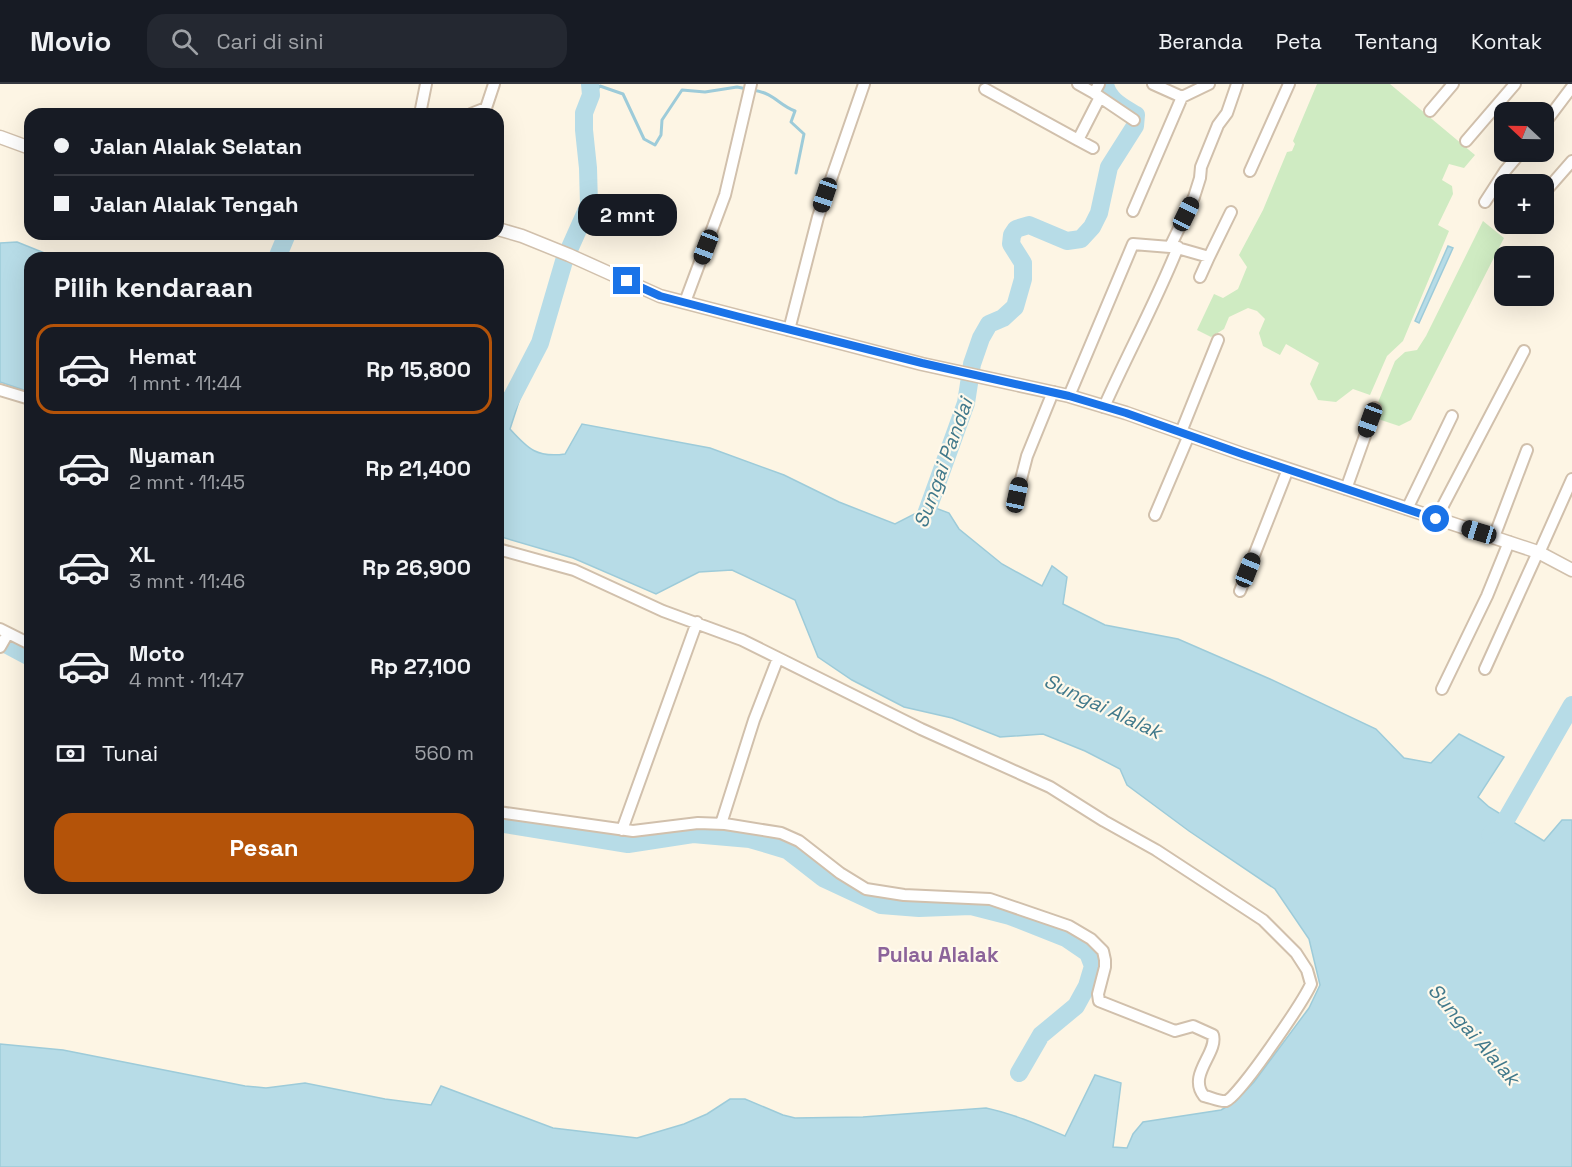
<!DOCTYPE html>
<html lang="id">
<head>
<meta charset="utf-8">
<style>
	:root { --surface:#171b24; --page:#242831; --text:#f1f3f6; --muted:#9ea1a6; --line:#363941; --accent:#b45309 }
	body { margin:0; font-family:"Space Grotesk",sans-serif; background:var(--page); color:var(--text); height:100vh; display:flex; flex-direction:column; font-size:22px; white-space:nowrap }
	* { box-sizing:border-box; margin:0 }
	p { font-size:20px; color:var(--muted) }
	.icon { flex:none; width:33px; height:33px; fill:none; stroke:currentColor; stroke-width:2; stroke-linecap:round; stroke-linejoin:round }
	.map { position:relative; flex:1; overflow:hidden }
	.details { position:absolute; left:24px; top:168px; width:480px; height:642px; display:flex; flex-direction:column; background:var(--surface); border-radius:18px; box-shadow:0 6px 24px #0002 }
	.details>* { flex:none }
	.hud { position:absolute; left:24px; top:24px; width:480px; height:132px; border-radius:18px; box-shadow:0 6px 24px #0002; display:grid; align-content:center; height:132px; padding:0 30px; background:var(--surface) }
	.needle { width:39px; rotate:292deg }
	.fabs { position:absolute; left:1494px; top:18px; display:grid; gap:12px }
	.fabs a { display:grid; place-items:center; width:60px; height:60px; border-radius:12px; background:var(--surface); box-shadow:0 6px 24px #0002; font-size:30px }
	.end { position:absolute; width:27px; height:27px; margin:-14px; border:8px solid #1a73e8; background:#fff; box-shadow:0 0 0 3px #fff }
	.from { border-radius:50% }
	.bubble { position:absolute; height:42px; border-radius:18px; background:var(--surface); box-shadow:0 6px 24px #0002; font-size:20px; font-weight:600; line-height:42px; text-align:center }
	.car { position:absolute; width:18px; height:36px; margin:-18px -9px; border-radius:8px; box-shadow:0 0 4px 2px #0007; background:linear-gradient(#222 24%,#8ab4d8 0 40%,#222 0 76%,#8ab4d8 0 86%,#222 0) }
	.hud b { display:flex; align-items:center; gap:21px; height:57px; font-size:22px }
	.hud b+b { border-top:2px solid var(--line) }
	.hud i { width:15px; height:15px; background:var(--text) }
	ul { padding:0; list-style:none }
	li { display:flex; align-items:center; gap:18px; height:90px; margin:0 12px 9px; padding:0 18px; border:3px solid transparent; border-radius:18px }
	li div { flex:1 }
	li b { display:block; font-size:22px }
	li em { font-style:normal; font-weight:600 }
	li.active { border-color:var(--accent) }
	li>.icon { width:54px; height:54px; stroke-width:1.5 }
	h2 { padding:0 30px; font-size:27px; line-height:72px }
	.pay { display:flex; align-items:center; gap:15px; height:66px; padding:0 30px; font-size:22px }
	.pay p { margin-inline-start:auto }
	.action { display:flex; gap:12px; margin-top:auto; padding:12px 30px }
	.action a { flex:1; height:69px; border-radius:18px; background:var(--accent); color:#fff; font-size:24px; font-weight:600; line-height:69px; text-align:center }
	header { display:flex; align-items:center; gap:36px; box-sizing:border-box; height:84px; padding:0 30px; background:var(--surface); border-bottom:2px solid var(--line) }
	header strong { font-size:28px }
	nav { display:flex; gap:33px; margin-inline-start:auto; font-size:21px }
	.search { width:420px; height:54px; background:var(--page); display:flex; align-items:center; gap:15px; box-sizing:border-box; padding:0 21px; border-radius:18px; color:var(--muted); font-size:22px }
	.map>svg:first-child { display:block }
	.green { fill:#cfebc2 }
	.water { fill:#b7dce7; stroke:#9dcbd9; stroke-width:1.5 }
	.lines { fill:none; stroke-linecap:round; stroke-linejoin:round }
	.stream { stroke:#9dcbd9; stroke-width:3 }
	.river { stroke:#b7dce7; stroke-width:18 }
	.minor-casing { stroke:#d1c0ac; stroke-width:14 }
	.tertiary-casing { stroke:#d1c0ac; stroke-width:15 }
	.minor { stroke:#fff; stroke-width:10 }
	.tertiary { stroke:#fff; stroke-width:12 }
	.route { stroke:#1a73e8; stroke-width:8 }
	.labels { text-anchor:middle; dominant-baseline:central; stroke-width:4.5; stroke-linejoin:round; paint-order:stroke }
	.water-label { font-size:20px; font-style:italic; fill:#41798b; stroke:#fff9eb }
	.quarter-label { font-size:21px; font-weight:bold; fill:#8c649a; stroke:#fff9eb }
</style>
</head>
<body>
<header>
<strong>Movio</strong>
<div class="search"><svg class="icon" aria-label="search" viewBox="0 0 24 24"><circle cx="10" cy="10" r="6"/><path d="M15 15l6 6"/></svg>Cari di sini</div>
<nav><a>Beranda</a><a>Peta</a><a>Tentang</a><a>Kontak</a></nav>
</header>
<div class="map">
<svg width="1572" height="1083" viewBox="0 0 1572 1083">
	<rect width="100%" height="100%" fill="#fdf5e4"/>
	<!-- green -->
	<path class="green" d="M1317,0H1390L1475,71L1464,84L1449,80L1442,96L1452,102L1453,110L1438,141L1449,147L1403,257L1387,272L1370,311L1353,305L1336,318L1318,316L1310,300L1319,279L1286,260L1280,271L1263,262L1259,249L1265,235L1257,227L1248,224L1229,233L1224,245L1211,253L1197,246L1214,210L1223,214L1238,205L1247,183L1239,171L1263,126L1287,68L1292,67L1295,60L1293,57Z
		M1483,137L1504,154L1411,336L1399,342L1372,333L1395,277L1405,268L1417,266L1426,252Z"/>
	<!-- water -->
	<path class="water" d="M17,158L57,174H30V308L0,298V159Z
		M1448,162L1453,164L1419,239L1415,237Z
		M513,298L523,305L510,345C528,365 537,374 565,370L582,340L710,364L784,391L839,418L895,440L930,422L949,429L959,445L1002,480L1042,502L1052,482L1067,493L1063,520L1105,541L1178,555L1270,595L1376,645L1404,674L1431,679L1459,650L1504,673L1478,713L1489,723L1544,757L1562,736H1572V1083H0V960L63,966L245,1002L266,1004L305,999L385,1015L431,1021L441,1002L553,1044L637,1054L684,1040L707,1030L730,1015H745L783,1031L795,1034L863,1033L986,1024C1014,1030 1039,1041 1065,1052L1095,991L1121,999L1113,1063L1127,1064L1133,1050L1143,1038L1221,1026L1235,1018L1254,998L1309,924L1320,901L1309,855L1275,805L1189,747L1127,701L1120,685L1085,667L1043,650L1000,653L952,634L904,623L852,596L818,573L795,516L732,486L699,488L656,510L573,474L498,452V316H500Z"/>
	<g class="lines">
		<!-- stream -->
		<path class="stream" d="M753,6C776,10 777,20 795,27L791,38L804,50L796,89
			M591,11L600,2L623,10L644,55L655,61L661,51L662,36L682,6L705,8L737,3L747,5"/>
		<!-- river -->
		<path class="river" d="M277,174L287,150
			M498,340L540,259L564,177L589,121L588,84L584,46V29L591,11L590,0
			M921,444L966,319L972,280L981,254L989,240L1003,234L1015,223L1023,195V179L1011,160L1012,151L1016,145L1029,141L1067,157L1081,155L1092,143L1099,129L1109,83L1135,42L1136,31C1123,23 1108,16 1105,0
			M0,557L30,573
			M498,739L628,760L693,750L750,755L787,766L823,794L881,821L919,824L971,822L1010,832L1066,854L1088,869L1093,882L1087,902L1076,922L1041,951L1019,989
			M1490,751L1507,734L1572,621"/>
		<defs>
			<path id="minor" d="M1078,0L1094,9L1099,0
				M1153,0L1182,13L1209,0
				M985,5L1078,56
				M1094,9L1134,36
				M1430,27L1453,0
				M420,30L426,0
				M471,30L486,24L494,0
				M1544,40L1572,3
				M1466,57L1515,0
				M1093,64L1078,56L1100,13
				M1250,87L1289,0
				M1544,109L1572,77
				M1485,118L1505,87L1521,68
				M1133,127L1182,13
				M1174,163L1209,173L1231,128
				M1200,193L1209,173
				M685,218L725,111L751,0
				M789,246L818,133L864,0
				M0,306L30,315
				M1069,312L1133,160L1170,163L1194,113L1200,94L1201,83L1218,41L1227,29L1237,0
				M1104,323C1128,269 1156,218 1178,163
				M1181,348L1218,256
				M1346,405L1375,324
				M1017,411L1027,372L1053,308
				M1407,425L1452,332
				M1155,431L1189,351
				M1436,435L1524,267
				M1494,453L1527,366
				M498,465L574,486L663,527L742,556L921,645L1050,703L1104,737L1156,766L1263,836L1296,869L1307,886L1311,900C1304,916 1239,1013 1226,1017C1220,1018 1210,1013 1204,1012C1187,991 1218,969 1213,951L1193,942L1175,947L1099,917L1098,910L1105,883V876L1103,867L1091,855L1069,842L990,815L904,811L866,805L840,789L799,757L781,749L725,740L698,739L633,747L498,728
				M1539,469L1572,395
				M1240,507L1288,385
				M0,545L30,560
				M0,563L8,549
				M1485,585L1538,468
				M1442,605L1487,512L1509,458
				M721,740L754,636L778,574
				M622,746L697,538"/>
			<path id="tertiary" d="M0,53L30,64
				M498,145L522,152L569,171L660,212L922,280L1069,312L1126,329L1242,370L1538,468L1572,486"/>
		</defs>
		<!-- minor casing -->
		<use href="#minor" class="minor-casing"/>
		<!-- tertiary casing -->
		<use href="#tertiary" class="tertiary-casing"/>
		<!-- minor -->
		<use href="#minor" class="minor"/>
		<!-- tertiary -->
		<use href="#tertiary" class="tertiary"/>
	</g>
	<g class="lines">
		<!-- route -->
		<path class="route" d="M627,197L660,212L740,233L922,279L1069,312L1126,329L1242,370L1436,435"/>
	</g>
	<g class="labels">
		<!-- water labels -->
		<g class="water-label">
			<text transform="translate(943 379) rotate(-70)">Sungai Pandai</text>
			<text transform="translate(1103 622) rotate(25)">Sungai Alalak</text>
			<text transform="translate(1474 950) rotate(49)">Sungai Alalak</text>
		</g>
		<!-- quarter labels -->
		<g class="quarter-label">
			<text x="938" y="870">Pulau Alalak</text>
		</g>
	</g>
</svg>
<div class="fabs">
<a><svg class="needle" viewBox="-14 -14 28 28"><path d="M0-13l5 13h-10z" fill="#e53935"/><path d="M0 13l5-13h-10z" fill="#9ea1a6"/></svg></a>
<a>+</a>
<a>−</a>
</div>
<i class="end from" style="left:1436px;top:435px"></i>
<i class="end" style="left:627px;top:197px"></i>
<div class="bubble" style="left:578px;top:110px;width:99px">2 mnt</div>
<i class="car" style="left:825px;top:111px;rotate:199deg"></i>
<i class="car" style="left:1186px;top:130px;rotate:26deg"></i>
<i class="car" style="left:706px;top:163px;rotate:201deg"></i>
<i class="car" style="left:1370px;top:336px;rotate:200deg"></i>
<i class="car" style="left:1017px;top:411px;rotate:12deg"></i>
<i class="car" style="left:1479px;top:448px;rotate:287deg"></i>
<i class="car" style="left:1248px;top:486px;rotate:22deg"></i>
<div class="hud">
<b><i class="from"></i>Jalan Alalak Selatan</b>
<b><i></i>Jalan Alalak Tengah</b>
</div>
<section class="details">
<h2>Pilih kendaraan</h2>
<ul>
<li class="active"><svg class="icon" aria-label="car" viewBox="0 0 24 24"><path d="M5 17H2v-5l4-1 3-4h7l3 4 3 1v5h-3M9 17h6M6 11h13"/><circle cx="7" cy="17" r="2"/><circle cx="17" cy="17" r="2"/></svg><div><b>Hemat</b><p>1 mnt · 11:44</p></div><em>Rp 15,800</em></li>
<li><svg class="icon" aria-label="car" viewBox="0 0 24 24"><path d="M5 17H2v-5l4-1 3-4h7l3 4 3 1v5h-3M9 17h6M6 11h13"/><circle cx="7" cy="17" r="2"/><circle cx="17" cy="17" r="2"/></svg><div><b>Nyaman</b><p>2 mnt · 11:45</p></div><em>Rp 21,400</em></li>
<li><svg class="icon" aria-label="car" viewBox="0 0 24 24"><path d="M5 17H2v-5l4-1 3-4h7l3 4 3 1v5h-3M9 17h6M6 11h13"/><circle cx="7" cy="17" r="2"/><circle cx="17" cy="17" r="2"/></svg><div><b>XL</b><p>3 mnt · 11:46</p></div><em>Rp 26,900</em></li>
<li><svg class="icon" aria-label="car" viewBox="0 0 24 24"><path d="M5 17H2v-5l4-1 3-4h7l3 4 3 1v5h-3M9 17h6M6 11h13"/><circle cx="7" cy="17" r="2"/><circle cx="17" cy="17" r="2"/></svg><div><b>Moto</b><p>4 mnt · 11:47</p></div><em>Rp 27,100</em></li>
</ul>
<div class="pay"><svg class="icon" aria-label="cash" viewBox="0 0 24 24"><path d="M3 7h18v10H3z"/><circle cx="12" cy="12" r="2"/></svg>Tunai<p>560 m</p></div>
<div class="action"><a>Pesan</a></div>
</section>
</div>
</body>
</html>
